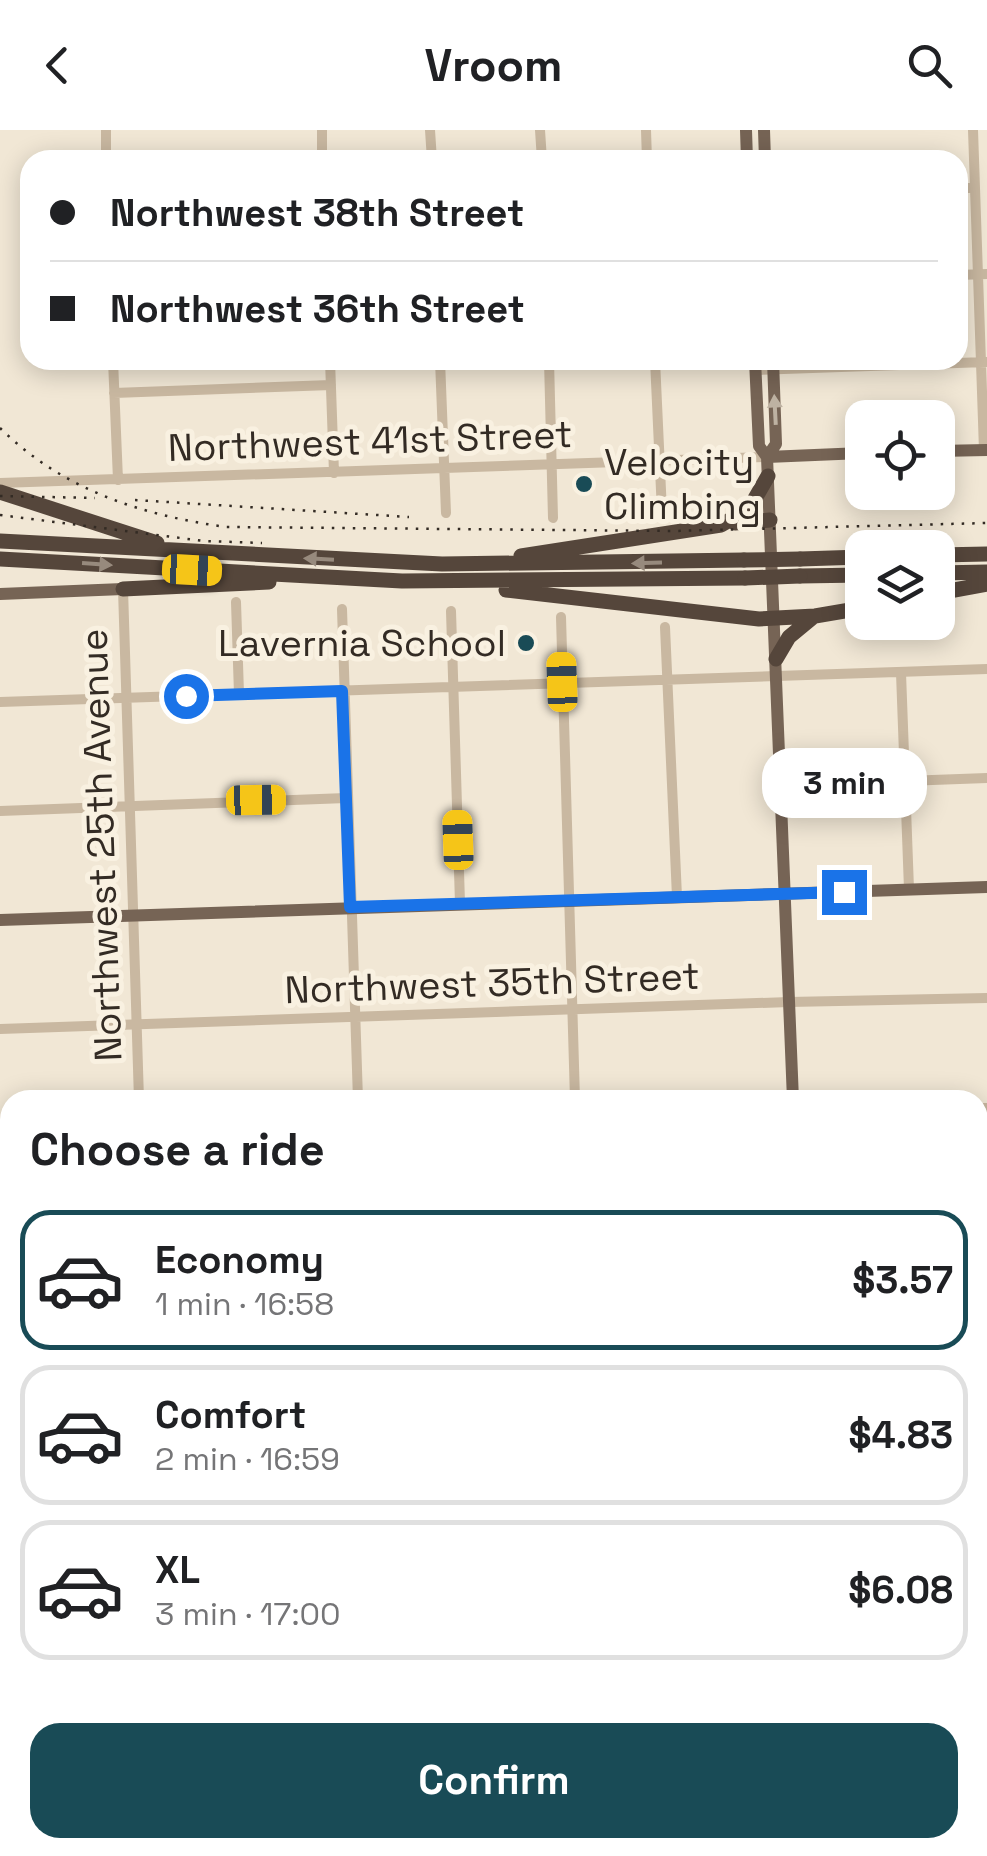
<!DOCTYPE html>
<html lang="en">
<head>
<meta charset="utf-8">
<style>
	:root { --surface:#fff; --page:#f2f2f2; --text:#202124; --muted:#757577; --line:#e0e0e0; --accent:#194b56 }
	body { margin:0; font-family:"Space Grotesk",sans-serif; background:var(--page); color:var(--text); height:100vh; display:flex; flex-direction:column; font-size:38px; white-space:nowrap }
	* { box-sizing:border-box; margin:0 }
	p { font-size:32px; color:var(--muted) }
	.icon { flex:none; width:55px; height:55px; fill:none; stroke:currentColor; stroke-width:2; stroke-linecap:round; stroke-linejoin:round }
	.map { position:relative; flex:1; overflow:hidden }
	.details { position:absolute; left:0px; top:960px; width:988px; height:768px; display:flex; flex-direction:column; background:var(--surface); border-radius:30px 30px 0 0; box-shadow:0 5px 25px #0003 }
	.details>* { flex:none }
	.hud { position:absolute; left:20px; top:20px; width:948px; height:220px; border-radius:30px; box-shadow:0 5px 25px #0003; display:grid; align-content:center; height:220px; padding:0 30px; background:var(--surface) }
	.fabs { position:absolute; left:845px; top:270px; display:grid; gap:20px }
	.fabs a { display:grid; place-items:center; width:110px; height:110px; border-radius:20px; background:var(--surface); box-shadow:0 5px 25px #0003; font-size:50px }
	.end { position:absolute; width:45px; height:45px; margin:-22px; border:12px solid #1a73e8; background:#fff; box-shadow:0 0 0 5px #fff }
	.from { border-radius:50% }
	.bubble { position:absolute; height:70px; border-radius:30px; background:var(--surface); box-shadow:0 5px 25px #0003; font-size:32px; font-weight:700; line-height:70px; text-align:center }
	.car { position:absolute; width:30px; height:60px; margin:-30px -15px; border-radius:12px; box-shadow:0 0 8px 2px #0007; background:linear-gradient(#f5c518 24%,#345 0 40%,#f5c518 0 76%,#345 0 86%,#f5c518 0) }
	.hud b { display:flex; align-items:center; gap:35px; height:95px; font-size:38px }
	.hud b+b { border-top:2px solid var(--line) }
	.hud i { width:25px; height:25px; background:var(--text) }
	ul { padding:0; list-style:none }
	li { display:flex; align-items:center; gap:30px; height:140px; margin:0 20px 15px; padding:0 10px; border:5px solid var(--line); border-radius:30px }
	li div { flex:1 }
	li b { display:block; font-size:38px }
	li em { font-style:normal; font-weight:700 }
	li.current { border-color:var(--accent) }
	li>.icon { width:90px; height:90px; stroke-width:1.5 }
	h2 { padding:0 30px; font-size:45px; line-height:120px }
	.action { display:flex; gap:20px; margin-top:auto; padding:20px 30px }
	.action a { flex:1; height:115px; border-radius:30px; background:var(--accent); color:#fff; font-size:40px; font-weight:700; line-height:115px; text-align:center }
	header { display:flex; justify-content:space-between; align-items:center; height:130px; padding:0 30px; background:var(--surface); font-size:45px; font-weight:700 }
	.map>svg:first-child { display:block }
	.lines { fill:none; stroke-linecap:round; stroke-linejoin:round }
	.minor { stroke:#c9b8a1; stroke-width:10 }
	.major { stroke:#766455; stroke-width:12 }
	.highway { stroke:#55463b; stroke-width:15 }
	.rail { stroke:#332b24; stroke-width:2.5; stroke-dasharray:2.5 8; stroke-linecap:butt }
	.highway-bridge { stroke:#55463b; stroke-width:15 }
	.oneway { fill:#beb2a2 }
	.oneway2 { fill:#978a7d }
	.route { stroke:#1a73e8; stroke-width:12 }
	.poi-dot { fill:#194b56; stroke:#f9f1e1; stroke-width:4 }
	.labels { text-anchor:middle; dominant-baseline:central; stroke-width:10; stroke-linejoin:round; paint-order:stroke }
	.street-label { font-size:38px; fill:#332b24; stroke:#f9f1e1 }
	.poi-label { font-size:38px; fill:#332b24; stroke:#f9f1e1; text-anchor:start }
</style>
</head>
<body>
<header><svg class="icon" aria-label="back" viewBox="0 0 24 24"><path d="M15 5l-7 7 7 7"/></svg>Vroom<svg class="icon" aria-label="search" viewBox="0 0 24 24"><circle cx="10" cy="10" r="6"/><path d="M15 15l6 6"/></svg></header>
<div class="map">
<svg width="987" height="1726" viewBox="0 0 987 1726">
	<rect width="100%" height="100%" fill="#f1e7d5"/>
	<g class="lines">
		<!-- minor -->
		<path class="minor" d="M106,0V30
			M322,0V30
			M430,0L432,30
			M540,0L542,30
			M646,0L647,30
			M973,0L984,320
			M958,58H974
			M958,145L987,144
			M113,230L118,350
			M330,230L334,343
			M440,230L446,383
			M549,230L553,388
			M655,230L662,382
			M755,240L986,232
			M114,263L331,255
			M0,353L767,327
			M123,459L139,970
			M236,472L239,564
			M342,479L358,970
			M451,481L460,773
			M561,487L575,970
			M665,497L677,767
			M901,543L909,759
			M0,572L987,539
			M905,651L987,648
			M0,681L346,668
			M0,899L789,872L987,868
			M978,978H987
			M0,1008L10,1007
			M978,1086H987
			M0,1116H10
			M978,1196L987,1195
			M0,1225H10
			M0,1334H10
			M978,1412H987
			M0,1444L10,1443
			M0,1552H10
			M978,1631L987,1630
			M0,1662L10,1661
			M164,1718V1726
			M273,1718V1726
			M381,1718V1726
			M490,1718L491,1726
			M601,1718V1726
			M711,1718V1726"/>
		<!-- major -->
		<path class="major" d="M746,0L747,30
			M764,0L765,30
			M755,230L759,316L767,327L793,970
			M938,321L987,320
			M767,327L776,314L773,230
			M767,327L862,323
			M0,464L123,459
			M0,790L987,757
			M818,1718L819,1726"/>
		<!-- highway -->
		<path class="highway" d="M0,362L157,413
			M735,393L770,390
			M0,411L442,434L744,430
			M938,425L987,424
			M521,426L721,395L749,379L768,346
			M0,429L402,451L745,448
			M800,429L862,427
			M938,443L987,442
			M800,446L862,445
			M123,459L269,452
			M506,460L759,489L815,486L862,478
			M938,463L987,454
			M776,529L789,507L812,488"/>
		<!-- rail -->
		<path class="rail" d="M0,298C63,360 141,385 226,397L674,401L987,393
			M0,366L95,368
			M135,370L409,387
			M0,385L204,411L262,413"/>
		<!-- highway-bridge -->
		<path class="highway-bridge" d="M744,430L800,429
			M745,448L800,446"/>
	</g>
	<!-- one-way arrows -->
	<defs><path id="oneway-solid" d="M-6-.8H1V-3.2L6.5 0L1 3.2V.8H-6Z" transform="scale(2.5)"/></defs>
	<use class="oneway" href="#oneway-solid" transform="translate(775 280) rotate(-93)"/>
	<g class="oneway2">
		<use href="#oneway-solid" transform="translate(319 429) rotate(-177)"/>
		<use href="#oneway-solid" transform="translate(647 433) rotate(178)"/>
		<use href="#oneway-solid" transform="translate(97 434) rotate(4)"/>
	</g>
	<g class="lines">
		<!-- route -->
		<path class="route" d="M186,566L342,561L350,777L844,762"/>
	</g>
	<!-- markers -->
	<g class="poi-dot">
		<circle cx="584" cy="354" r="10"/>
		<circle cx="526" cy="513" r="10"/>
	</g>
	<g class="labels">
		<!-- street labels -->
		<g class="street-label">
			<text transform="translate(370 311) rotate(-2)">Northwest 41st Street</text>
			<text transform="translate(101 715) rotate(-92)">Northwest 25th Avenue</text>
			<text transform="translate(492 853) rotate(-2)">Northwest 35th Street</text>
		</g>
		<!-- poi labels -->
		<g class="poi-label">
			<text x="604" y="332">Velocity<tspan x="604" dy="44">Climbing</tspan></text>
			<text x="506" y="513" text-anchor="end">Lavernia School</text>
		</g>
	</g>
</svg>
<div class="fabs">
<a><svg class="icon" aria-label="locate" viewBox="0 0 24 24"><circle cx="12" cy="12" r="6"/><path d="M12 2v4M12 18v4M2 12h4M18 12h4"/></svg></a>
<a><svg class="icon" aria-label="layers" viewBox="0 0 24 24"><path d="M12 4l9 5-9 5-9-5zM3 14l9 5 9-5"/></svg></a>
</div>
<i class="end from" style="left:186px;top:566px"></i>
<i class="end" style="left:844px;top:762px"></i>
<div class="bubble" style="left:762px;top:618px;width:165px">3 min</div>
<i class="car" style="left:192px;top:440px;rotate:93deg"></i>
<i class="car" style="left:562px;top:552px;rotate:358deg"></i>
<i class="car" style="left:256px;top:670px;rotate:89deg"></i>
<i class="car" style="left:458px;top:710px;rotate:358deg"></i>
<div class="hud">
<b><i class="from"></i>Northwest 38th Street</b>
<b><i></i>Northwest 36th Street</b>
</div>
<section class="details">
<h2>Choose a ride</h2>
<ul>
<li class="current"><svg class="icon" aria-label="car" viewBox="0 0 24 24"><path d="M5 17H2v-5l4-1 3-4h7l3 4 3 1v5h-3M9 17h6M6 11h13"/><circle cx="7" cy="17" r="2"/><circle cx="17" cy="17" r="2"/></svg><div><b>Economy</b><p>1 min · 16:58</p></div><em>$3.57</em></li>
<li><svg class="icon" aria-label="car" viewBox="0 0 24 24"><path d="M5 17H2v-5l4-1 3-4h7l3 4 3 1v5h-3M9 17h6M6 11h13"/><circle cx="7" cy="17" r="2"/><circle cx="17" cy="17" r="2"/></svg><div><b>Comfort</b><p>2 min · 16:59</p></div><em>$4.83</em></li>
<li><svg class="icon" aria-label="car" viewBox="0 0 24 24"><path d="M5 17H2v-5l4-1 3-4h7l3 4 3 1v5h-3M9 17h6M6 11h13"/><circle cx="7" cy="17" r="2"/><circle cx="17" cy="17" r="2"/></svg><div><b>XL</b><p>3 min · 17:00</p></div><em>$6.08</em></li>
</ul>
<div class="action"><a>Confirm</a></div>
</section>
</div>
</body>
</html>
